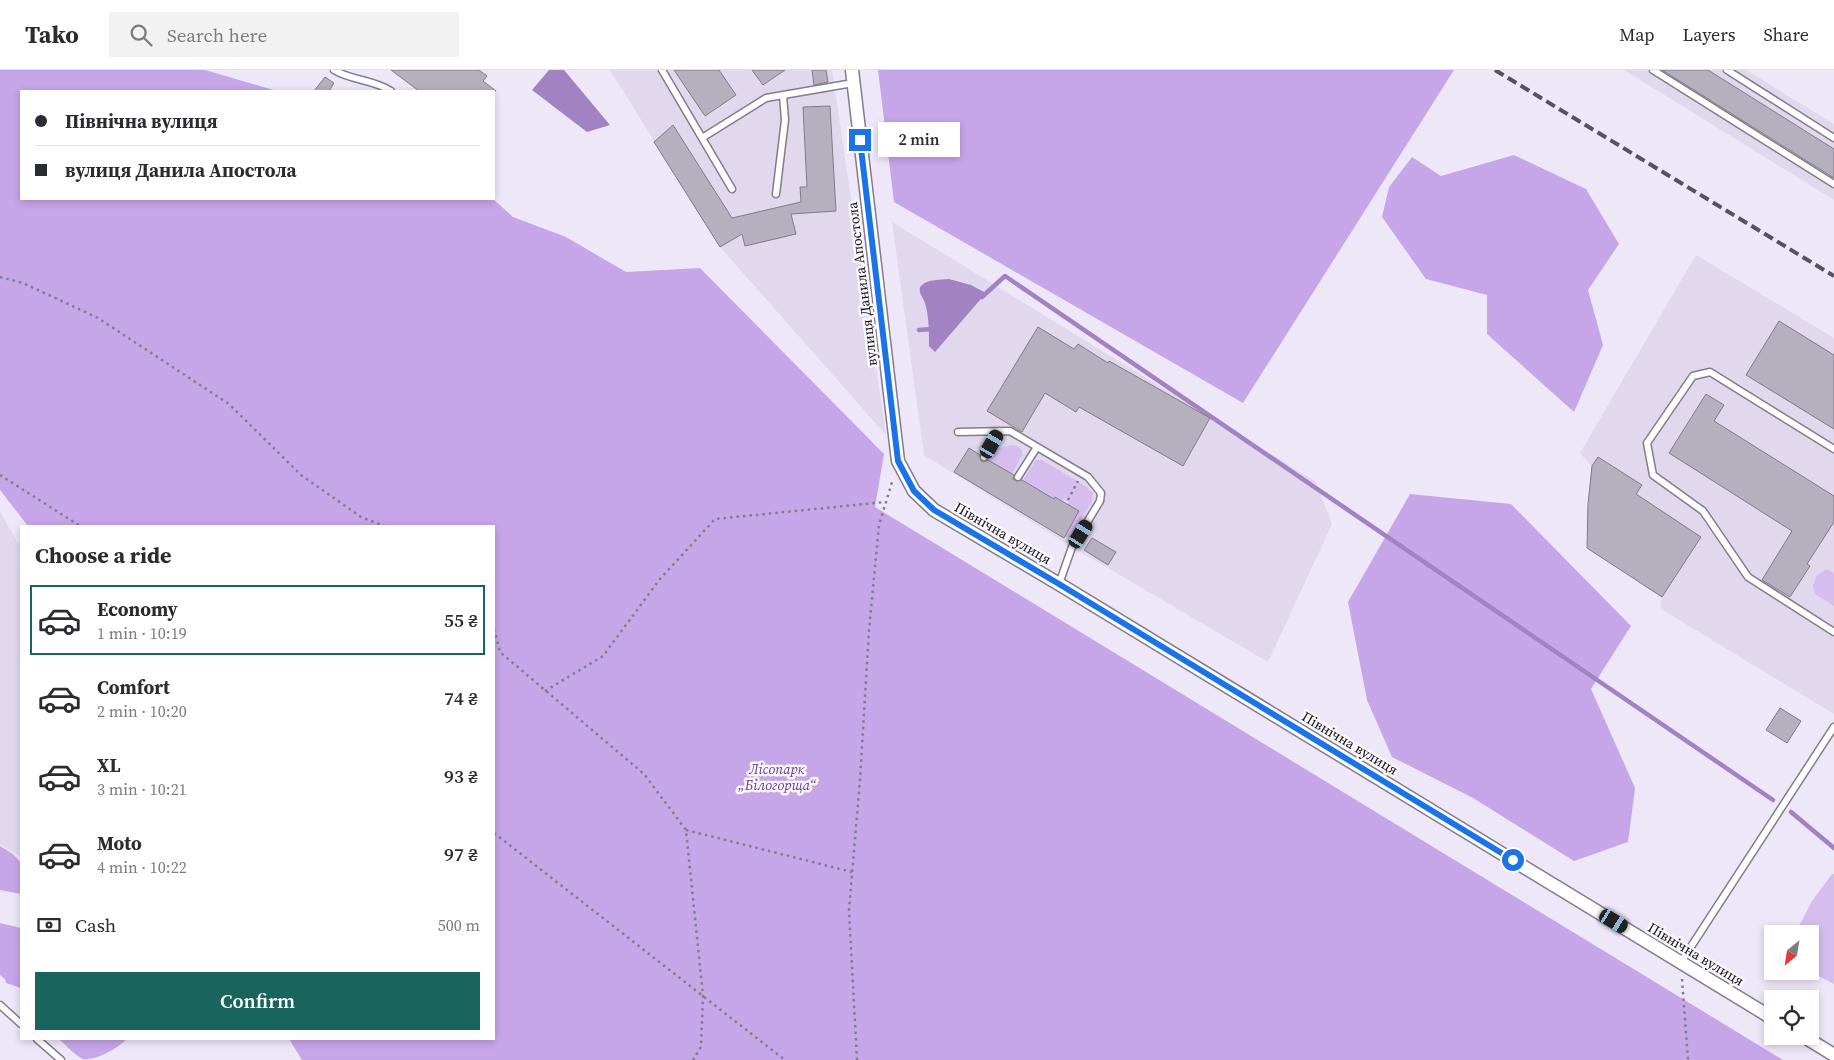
<!DOCTYPE html>
<html lang="en">
<head>
<meta charset="utf-8">
<style>
	:root { --surface:#fff; --page:#f2f2f3; --text:#2b2b33; --muted:#7c7c81; --line:#e1e1e2; --accent:#19645c }
	body { margin:0; font-family:"Source Serif 4",serif; background:var(--page); color:var(--text); height:100vh; display:flex; flex-direction:column; font-size:19px; white-space:nowrap }
	* { box-sizing:border-box; margin:0 }
	p { font-size:16px; color:var(--muted) }
	.icon { flex:none; width:28px; height:28px; fill:none; stroke:currentColor; stroke-width:2; stroke-linecap:round; stroke-linejoin:round }
	.map { position:relative; flex:1; overflow:hidden }
	.side { position:absolute; left:20px; top:455px; width:475px; height:515px; display:flex; flex-direction:column; background:var(--surface); border-radius:0px; box-shadow:0 2px 8px #0003 }
	.side>* { flex:none }
	.banner { position:absolute; left:20px; top:20px; width:475px; height:110px; border-radius:0px; box-shadow:0 2px 8px #0003; display:grid; align-content:center; height:110px; padding:0 15px; background:var(--surface) }
	.needle { width:32px; rotate:210deg }
	.tools { position:absolute; left:1764px; top:855px; display:grid; gap:10px }
	.tools a { display:grid; place-items:center; width:55px; height:55px; border-radius:0px; background:var(--surface); box-shadow:0 2px 8px #0003; font-size:25px }
	.end { position:absolute; width:22px; height:22px; margin:-11px; border:6px solid #1a73e8; background:#fff; box-shadow:0 0 0 2px #fff }
	.from { border-radius:50% }
	.bubble { position:absolute; height:35px; border-radius:0px; background:var(--surface); box-shadow:0 2px 8px #0003; font-size:16px; font-weight:600; line-height:35px; text-align:center }
	.car { position:absolute; width:15px; height:30px; margin:-15px -8px; border-radius:6px; box-shadow:0 0 4px 1px #0007; background:linear-gradient(#222 24%,#8ab4d8 0 40%,#222 0 76%,#8ab4d8 0 86%,#222 0) }
	.banner b { display:flex; align-items:center; gap:18px; height:48px; font-size:19px }
	.banner b+b { border-top:1px solid var(--line) }
	.banner i { width:12px; height:12px; background:var(--text) }
	ul { padding:0; list-style:none }
	li { display:flex; align-items:center; gap:15px; height:70px; margin:0 10px 8px; padding:0 5px; border:2px solid transparent; border-radius:0px }
	li div { flex:1 }
	li b { display:block; font-size:19px }
	li em { font-style:normal; font-weight:600 }
	li.on { border-color:var(--accent) }
	li>.icon { width:45px; height:45px; stroke-width:1.5 }
	h2 { padding:0 15px; font-size:22px; line-height:60px }
	.pay { display:flex; align-items:center; gap:12px; height:55px; padding:0 15px; font-size:19px }
	.pay p { margin-inline-start:auto }
	.cta { display:flex; gap:10px; margin-top:auto; padding:10px 15px }
	.cta a { flex:1; height:58px; border-radius:0px; background:var(--accent); color:#fff; font-size:20px; font-weight:600; line-height:58px; text-align:center }
	header { display:flex; align-items:center; gap:30px; box-sizing:border-box; height:70px; padding:0 25px; background:var(--surface); border-bottom:1px solid var(--line) }
	header strong { font-size:24px }
	nav { display:flex; gap:28px; margin-inline-start:auto; font-size:18px }
	.search { width:350px; height:45px; background:var(--page); display:flex; align-items:center; gap:12px; box-sizing:border-box; padding:0 18px; border-radius:0px; color:var(--muted); font-size:19px }
	.map>svg:first-child { display:block }
	.built { fill:#e2d8ee }
	.green { fill:#d5beed }
	.forest { fill:#c6a5e8 }
	.water { fill:#a282c3 }
	.lines { fill:none; stroke-linecap:round; stroke-linejoin:round }
	.stream { stroke:#a282c3; stroke-width:4.5 }
	.building { fill:#b6afbe; stroke:#807a88 }
	.service-casing { stroke:#837c8a; stroke-width:9 }
	.minor-casing { stroke:#837c8a; stroke-width:15 }
	.path { stroke:#827e88; stroke-width:2.5; stroke-dasharray:2.5 4; stroke-linecap:butt }
	.service { stroke:#fff; stroke-width:6 }
	.minor { stroke:#fff; stroke-width:12 }
	.rail { stroke:#55525a; stroke-width:4; stroke-dasharray:10 5; stroke-linecap:butt }
	.route { stroke:#1a73e8; stroke-width:6 }
	.labels { text-anchor:middle; dominant-baseline:central; stroke-width:5; stroke-linejoin:round; paint-order:stroke }
	.street-label { font-size:14px; fill:#131116; stroke:#faf7fd }
	.park-label { font-size:14px; font-style:italic; fill:#673d8c; stroke:#faf7fd }
</style>
</head>
<body>
<header>
<strong>Tako</strong>
<div class="search"><svg class="icon" aria-label="search" viewBox="0 0 24 24"><circle cx="10" cy="10" r="6"/><path d="M15 15l6 6"/></svg>Search here</div>
<nav><a>Map</a><a>Layers</a><a>Share</a></nav>
</header>
<div class="map">
<svg width="1834" height="990" viewBox="0 0 1834 990">
	<rect width="100%" height="100%" fill="#eee7f7"/>
	<!-- built -->
	<path class="built" d="M610,0H832L886,365L720,177Z
		M1624,0H1746L1834,54V130Z
		M892,152L1315,411L1332,454L1268,592L1072,477L924,385Z
		M1696,185L1834,268V644L1661,539V527L1587,478L1588,434L1592,397L1580,383Z
		M0,442L21,478V787L0,774Z"/>
	<!-- green -->
	<path class="green" d="M1011,375L1018,376L1022,380V386L1012,404L988,389L996,379Z
		M1036,390H1042L1084,415L1093,423L1092,431L1070,469L1065,466L1078,444L1067,434L1069,431L1064,429L1062,431L1054,429L1023,410Z
		M1827,499L1834,503V536L1815,524L1813,516L1817,505Z
		M1832,804H1834V914L1809,901L1810,864H1795L1812,831Z"/>
	<!-- forest -->
	<path class="forest" d="M0,0H205L277,21H21V129H493L513,147L566,167L626,202L700,198L884,384L875,437L1783,990H302L289,969H494V456H28L0,420Z
		M878,0H1454L1243,333L894,132Z
		M1514,85L1586,119L1619,174L1588,220L1603,275L1574,342L1487,264V225L1426,209L1382,147L1389,117L1412,87L1441,106Z
		M1410,424L1511,434L1631,556L1591,619L1635,718L1628,772L1574,791L1473,728L1392,687L1367,630L1348,532Z
		M0,776L13,784L21,793V824L0,820Z
		M0,853L21,858V918L6,913L5,909L0,905Z
		M59,969H127C118,978 98,990 83,989C74,985 66,975 59,969Z"/>
	<!-- water -->
	<path class="water" d="M549,0H564L610,55L587,62L532,20Z
		M949,209L971,215L986,223L935,282L929,276C929,261 929,247 925,233C923,227 916,220 922,215C928,209 941,210 949,209Z"/>
	<g class="lines">
		<!-- stream -->
		<path class="stream" d="M982,227L1005,206L1773,730
			M919,260L932,259
			M1791,742L1834,778"/>
	</g>
	<!-- building -->
	<path class="building" d="M391,0H479L487,6L483,11L496,21H419Z
		M674,0H719L736,25L705,46Z
		M752,0H785L763,15Z
		M812,0H826L828,12L814,15Z
		M1662,0H1708L1834,79V108Z
		M325,7L334,13L329,21H314Z
		M830,36L836,141L791,144L796,164L745,176L742,164L720,177L654,72L673,55L732,148L801,132L800,117H807L803,37Z
		M1779,251L1834,285V359L1746,305Z
		M1038,257L1074,279L1078,274L1108,293L1109,291L1210,348L1183,396L1079,337L1076,342L1045,323L1022,362L987,341Z
		M1706,324L1724,335L1714,351L1834,426V452L1807,494L1810,496L1790,527L1762,510L1792,461L1669,383Z
		M969,378L980,385L981,391L984,392L988,390L1014,405L1013,409L1016,411L1022,410L1054,429L1055,427L1079,441L1064,468L954,402Z
		M1598,387L1642,415L1636,424L1701,467L1662,527L1587,478L1588,434L1592,396Z
		M1092,468L1116,482L1108,495L1084,480Z
		M1780,638L1801,651L1787,673L1766,660Z"/>
	<g class="lines">
		<defs>
			<path id="service" d="M334,0C352,11 372,9 391,21
				M662,0L732,119
				M1653,0L1834,114
				M1727,0L1834,68
				M702,68L766,28L853,13
				M776,124L785,50L783,25
				M958,362L1010,361L1088,407L1101,423L1100,431L1072,477L1059,514
				M1834,379L1710,302L1693,306L1647,373L1653,405L1703,441L1748,507L1834,562
				M984,387L999,361
				M1018,407L1037,377
				M1681,892L1834,657
				M0,935L21,954
				M37,969L61,990"/>
			<path id="minor" d="M852,0L898,391L914,421L934,440L1059,514L1772,948
				M1803,966L1834,985"/>
		</defs>
		<!-- service casing -->
		<use href="#service" class="service-casing"/>
		<!-- minor casing -->
		<use href="#minor" class="minor-casing"/>
		<!-- path -->
		<path class="path" d="M0,207L23,213L98,248L229,334L301,405L361,447L384,456
			M0,405L80,456
			M1068,430L1078,411
			M494,559L500,582L644,704L686,760L703,926L701,977L693,990
			M545,621L603,586L660,509L715,449L885,432
			M686,760L852,802
			M494,763L785,990
			M1682,909L1688,990
			M857,990L849,840L860,710L869,560L879,455L893,409"/>
		<!-- service -->
		<use href="#service" class="service"/>
		<!-- minor -->
		<use href="#minor" class="minor"/>
		<!-- rail -->
		<path class="rail" d="M1495,0L1834,206"/>
	</g>
	<g class="lines">
		<!-- route -->
		<path class="route" d="M860,70L898,391L914,421L934,440L1059,514L1513,790"/>
	</g>
	<g class="labels">
		<!-- street labels -->
		<g class="street-label">
			<text transform="translate(862 214) rotate(-97)">вулиця Данила Апостола</text>
			<text transform="translate(1003 463) rotate(30)">Північна вулиця</text>
			<text transform="translate(1350 673) rotate(31)">Північна вулиця</text>
			<text transform="translate(1696 884) rotate(31)">Північна вулиця</text>
		</g>
		<!-- park labels -->
		<g class="park-label">
			<text x="777" y="699">Лісопарк<tspan x="777" dy="16">„Білогорща“</tspan></text>
		</g>
	</g>
</svg>
<div class="tools">
<a><svg class="needle" viewBox="-14 -14 28 28"><path d="M0-13l5 13h-10z" fill="#e53935"/><path d="M0 13l5-13h-10z" fill="#7c7c81"/></svg></a>
<a><svg class="icon" aria-label="locate" viewBox="0 0 24 24"><circle cx="12" cy="12" r="6"/><path d="M12 2v4M12 18v4M2 12h4M18 12h4"/></svg></a>
</div>
<i class="end from" style="left:1513px;top:790px"></i>
<i class="end" style="left:860px;top:70px"></i>
<div class="bubble" style="left:878px;top:52px;width:82px">2 min</div>
<i class="car" style="left:992px;top:374px;rotate:30deg"></i>
<i class="car" style="left:1081px;top:464px;rotate:32deg"></i>
<i class="car" style="left:1614px;top:851px;rotate:121deg"></i>
<div class="banner">
<b><i class="from"></i>Північна вулиця</b>
<b><i></i>вулиця Данила Апостола</b>
</div>
<section class="side">
<h2>Choose a ride</h2>
<ul>
<li class="on"><svg class="icon" aria-label="car" viewBox="0 0 24 24"><path d="M5 17H2v-5l4-1 3-4h7l3 4 3 1v5h-3M9 17h6M6 11h13"/><circle cx="7" cy="17" r="2"/><circle cx="17" cy="17" r="2"/></svg><div><b>Economy</b><p>1 min · 10:19</p></div><em>55 ₴</em></li>
<li><svg class="icon" aria-label="car" viewBox="0 0 24 24"><path d="M5 17H2v-5l4-1 3-4h7l3 4 3 1v5h-3M9 17h6M6 11h13"/><circle cx="7" cy="17" r="2"/><circle cx="17" cy="17" r="2"/></svg><div><b>Comfort</b><p>2 min · 10:20</p></div><em>74 ₴</em></li>
<li><svg class="icon" aria-label="car" viewBox="0 0 24 24"><path d="M5 17H2v-5l4-1 3-4h7l3 4 3 1v5h-3M9 17h6M6 11h13"/><circle cx="7" cy="17" r="2"/><circle cx="17" cy="17" r="2"/></svg><div><b>XL</b><p>3 min · 10:21</p></div><em>93 ₴</em></li>
<li><svg class="icon" aria-label="car" viewBox="0 0 24 24"><path d="M5 17H2v-5l4-1 3-4h7l3 4 3 1v5h-3M9 17h6M6 11h13"/><circle cx="7" cy="17" r="2"/><circle cx="17" cy="17" r="2"/></svg><div><b>Moto</b><p>4 min · 10:22</p></div><em>97 ₴</em></li>
</ul>
<div class="pay"><svg class="icon" aria-label="cash" viewBox="0 0 24 24"><path d="M3 7h18v10H3z"/><circle cx="12" cy="12" r="2"/></svg>Cash<p>500 m</p></div>
<div class="cta"><a>Confirm</a></div>
</section>
</div>
</body>
</html>
